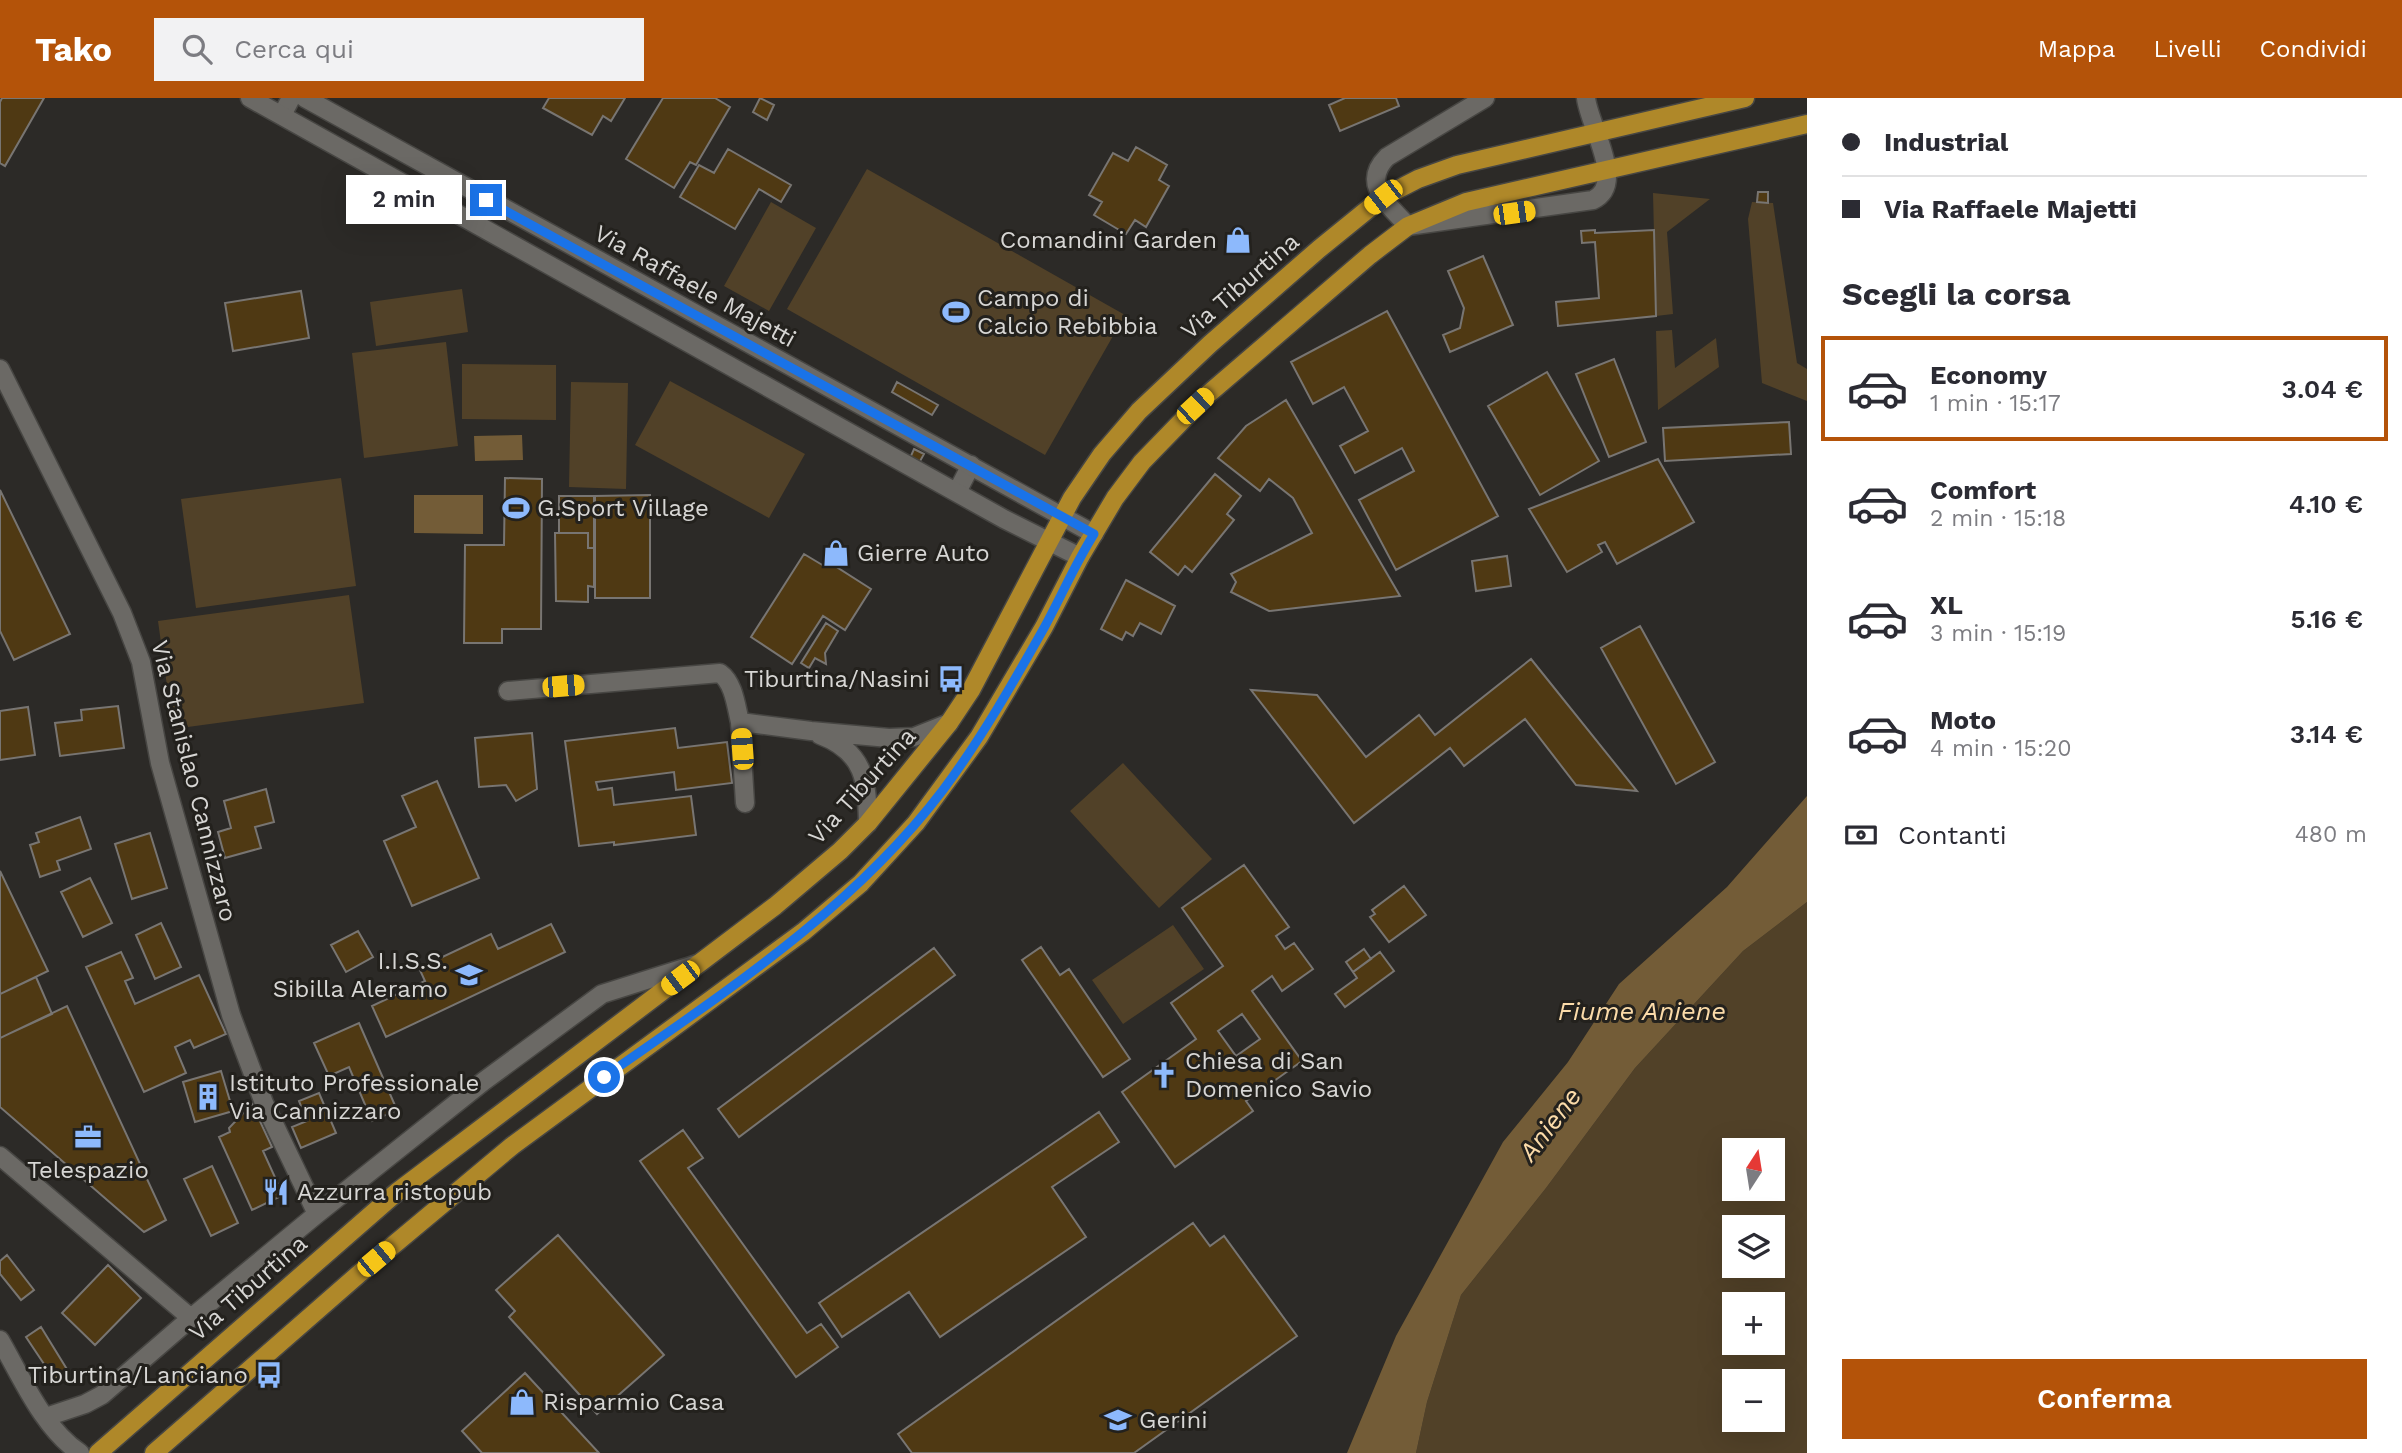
<!DOCTYPE html>
<html lang="it">
<head>
<meta charset="utf-8">
<style>
	:root { --surface:#fff; --page:#f2f2f3; --text:#2b2b33; --muted:#7c7c81; --line:#e1e1e2; --accent:#b45309 }
	body { margin:0; font-family:"Work Sans",sans-serif; background:var(--page); color:var(--text); height:100vh; display:flex; flex-direction:column; font-size:26px; white-space:nowrap }
	* { box-sizing:border-box; margin:0 }
	p { font-size:23px; color:var(--muted) }
	.icon { flex:none; width:38px; height:38px; fill:none; stroke:currentColor; stroke-width:2; stroke-linecap:round; stroke-linejoin:round }
	.map { position:relative; flex:1; overflow:hidden }
	.drawer { display:flex; flex-direction:column; background:var(--surface); width:595px }
	.drawer>* { flex:none }
	.guide { display:grid; align-content:center; height:154px; padding:0 35px; background:var(--surface) }
	.needle { width:46px; rotate:12deg }
	.buttons { position:absolute; left:1722px; top:1040px; display:grid; gap:14px }
	.buttons a { display:grid; place-items:center; width:63px; height:63px; border-radius:0px; background:var(--surface); box-shadow:0 7px 28px #0002; font-size:35px }
	.end { position:absolute; width:32px; height:32px; margin:-16px; border:9px solid #1a73e8; background:#fff; box-shadow:0 0 0 4px #fff }
	.from { border-radius:50% }
	.bubble { position:absolute; height:49px; border-radius:0px; background:var(--surface); box-shadow:0 7px 28px #0002; font-size:23px; font-weight:600; line-height:49px; text-align:center }
	.car { position:absolute; width:21px; height:42px; margin:-21px -10px; border-radius:9px; box-shadow:0 0 5px 2px #0007; background:linear-gradient(#f5c518 24%,#345 0 40%,#f5c518 0 76%,#345 0 86%,#f5c518 0) }
	.guide b { display:flex; align-items:center; gap:24px; height:66px; font-size:26px }
	.guide b+b { border-top:2px solid var(--line) }
	.guide i { width:18px; height:18px; background:var(--text) }
	ul { padding:0; list-style:none }
	li { display:flex; align-items:center; gap:21px; height:105px; margin:0 14px 10px; padding:0 21px; border:4px solid transparent; border-radius:0px }
	li div { flex:1 }
	li b { display:block; font-size:26px }
	li em { font-style:normal; font-weight:600 }
	li.active { border-color:var(--accent) }
	li>.icon { width:63px; height:63px; stroke-width:1.5 }
	h2 { padding:0 35px; font-size:32px; line-height:84px }
	.pay { display:flex; align-items:center; gap:18px; height:77px; padding:0 35px; font-size:26px }
	.pay p { margin-inline-start:auto }
	.action { display:flex; gap:14px; margin-top:auto; padding:14px 35px }
	.action a { flex:1; height:80px; border-radius:0px; background:var(--accent); color:#fff; font-size:28px; font-weight:600; line-height:80px; text-align:center }
	header { display:flex; align-items:center; gap:42px; box-sizing:border-box; height:98px; padding:0 35px; background:var(--accent); color:#fff }
	header strong { font-size:33px }
	nav { display:flex; gap:38px; margin-inline-start:auto; font-size:24px }
	.search { width:490px; height:63px; background:var(--page); display:flex; align-items:center; gap:18px; box-sizing:border-box; padding:0 24px; border-radius:0px; color:var(--muted); font-size:26px }
	main { display:flex; flex:1; min-height:0 }
	.map>svg:first-child { display:block }
	.green { fill:#514128; fill-rule:evenodd }
	.water { fill:#735c37 }
	.building { fill:#4f3913; stroke:#787572; stroke-width:2; fill-rule:evenodd }
	.lines { fill:none; stroke-linecap:round; stroke-linejoin:round }
	.minor-casing { stroke:#474643; stroke-width:21 }
	.tertiary-casing { stroke:#474643; stroke-width:21 }
	.primary-casing { stroke:#474643; stroke-width:21 }
	.minor { stroke:#6b6965; stroke-width:18 }
	.tertiary { stroke:#6b6965; stroke-width:18 }
	.primary { stroke:#af8829; stroke-width:18 }
	.route { stroke:#1a73e8; stroke-width:9 }
	.labels { text-anchor:middle; dominant-baseline:central; stroke-width:6; stroke-linejoin:round; paint-order:stroke }
	.poi-label { font-size:24px; fill:#d7d6d4; stroke:#23211d; text-anchor:start }
	.street-label { font-size:24px; fill:#d7d6d4; stroke:#23211d }
	.water-label { font-size:26px; font-style:italic; fill:#fbdba9; stroke:#23211d }
</style>
</head>
<body>
<header>
<strong>Tako</strong>
<div class="search"><svg class="icon" aria-label="search" viewBox="0 0 24 24"><circle cx="10" cy="10" r="6"/><path d="M15 15l6 6"/></svg>Cerca qui</div>
<nav><a>Mappa</a><a>Livelli</a><a>Condividi</a></nav>
</header>
<main>
<div class="map">
<svg width="1807" height="1355" viewBox="0 0 1807 1355">
	<rect width="100%" height="100%" fill="#2c2a27"/>
	<!-- green -->
	<path class="green" d="M867,71L1125,217L1045,357L787,211Z
		M1653,95L1710,101L1667,134L1673,216L1656,218Z
		M771,104L816,130L769,213L724,188Z
		M1752,104L1773,105L1797,265L1807,271V303L1762,285L1748,121Z
		M462,191L468,234L376,248L370,204Z
		M1672,232L1675,270L1716,240L1719,269L1658,312L1656,233Z
		M446,244L458,348L364,360L352,255Z
		M462,266L556,267V322L462,321Z
		M670,283L805,356L769,420L635,347Z
		M571,284L628,285L626,391L569,389Z
		M341,380L356,488L196,510L181,401Z
		M349,497L364,605L173,631L158,523Z
		M1123,665L1212,761L1159,810L1070,713Z
		M1807,804V1355H1416L1427,1304L1461,1197L1546,1090L1635,970L1743,853ZM1734,1052H1773V1090H1734ZM1734,1129H1773V1167H1734ZM1734,1206H1773V1244H1734ZM1734,1283H1773V1321H1734Z
		M1173,827L1204,871L1123,926L1092,882Z"/>
	<!-- water -->
	<path class="water" d="M522,337L523,362L475,363L474,338Z
		M414,397H483V436L414,435Z
		M1807,698V804L1743,853L1635,970L1546,1090L1461,1197L1427,1304L1416,1355H1347L1396,1238L1503,1044L1568,964L1619,886L1727,789Z"/>
	<!-- building -->
	<path class="building" d="M2,0H44L5,68L0,65V4Z
		M549,0H625L611,23L603,18L592,37L543,10Z
		M663,0H715L730,9L696,67L690,64L674,90L626,61Z
		M760,0L774,7L767,22L753,14Z
		M1345,0H1396L1399,8L1340,33L1329,7Z
		M1136,49L1167,67L1159,82L1169,88L1146,129L1135,122L1126,136L1094,117L1102,104L1089,97L1113,55L1128,63Z
		M728,51L791,87L781,104L759,91L735,131L680,99L699,67L714,75Z
		M1758,94H1768V105L1757,104Z
		M1595,132V135L1654,132L1656,218L1558,228L1556,204L1599,200L1595,144L1582,145L1581,133Z
		M1483,158L1513,227L1450,254L1443,237L1460,230L1464,210L1448,173Z
		M301,193L309,240L233,253L225,205Z
		M1387,213L1498,418L1396,472L1359,402L1414,373L1402,350L1355,375L1340,348L1368,333L1344,289L1313,306L1291,264Z
		M1614,261L1646,344L1609,359L1576,276Z
		M1547,274L1599,363L1540,397L1488,308Z
		M897,284L938,307L932,317L892,294Z
		M1286,302L1400,498L1269,513L1231,494L1236,484L1231,476L1312,435L1293,400L1269,381L1260,393L1218,360L1246,328Z
		M1789,324L1791,356L1665,363L1663,330Z
		M914,351L924,356L919,365L910,360Z
		M1658,361L1694,424L1617,466L1605,444L1598,447L1602,454L1567,474L1529,411Z
		M1215,376L1241,398L1227,416L1234,422L1192,474L1185,468L1178,477L1150,454Z
		M505,380L542,381L541,531H502V545H464L465,447H504Z
		M0,392L70,536L14,562L0,533Z
		M650,397V500H595V398Z
		M559,398H594V450H588V435H559Z
		M555,435H588V450H594V489L588,488V504L556,503Z
		M804,456L824,468L827,463L871,491L845,532L823,518L792,566L751,539Z
		M1507,458L1511,488L1476,493L1472,463Z
		M1126,482L1175,508L1161,536L1140,525L1133,538L1126,534L1122,542L1101,531Z
		M826,525L838,533L825,555L826,566L815,560L809,570L801,565Z
		M1640,528L1715,664L1676,686L1601,550Z
		M1531,561L1637,693L1576,687L1525,621L1464,668L1450,650L1354,725L1251,592L1317,597L1366,659L1419,617L1435,637Z
		M118,608L124,650L60,658L55,625L82,622L81,612Z
		M28,609L35,657L0,662V613Z
		M675,630L678,650L727,644L732,685L676,692L674,674L596,684L598,692L612,690L614,707L691,698L696,737L614,747V744L579,748L565,643Z
		M532,635L537,691L516,703L506,687L479,689L475,640Z
		M437,683L479,780L412,808L384,743L416,729L402,698Z
		M266,691L274,724L255,729L261,750L225,760L218,734L231,730L224,703Z
		M80,719L91,751L57,763L60,772L40,779L30,747L39,744L36,735Z
		M150,735L167,790L132,801L115,746Z
		M1244,767L1289,829L1276,838L1285,851L1294,845L1313,871L1282,893L1272,878L1252,893L1302,963L1246,1003L1253,1013L1175,1069L1122,994L1196,941L1171,905L1223,868L1182,810ZM1242,916L1260,941L1236,958L1218,933Z
		M0,773L48,873L0,896Z
		M90,780L112,825L83,839L61,794Z
		M1404,788L1426,817L1389,844L1370,819L1375,816L1372,812Z
		M161,825L181,869L155,881L136,837Z
		M551,826L565,854L386,939L372,908L425,883L419,870L491,836L498,851Z
		M358,833L373,859L346,874L331,847Z
		M1041,849L1060,877L1069,871L1130,961L1103,979L1022,862Z
		M934,850L955,877L739,1039L718,1011Z
		M1364,851L1371,861L1353,874L1346,864Z
		M121,854L133,880L125,883L135,906L199,877L226,936L194,950L190,942L175,949L186,975L144,994L86,869Z
		M1380,854L1394,873L1345,909L1335,896L1357,880L1353,874Z
		M36,879L52,916L0,940V896Z
		M67,908L166,1122L144,1134L0,1009V940Z
		M359,925L397,1012L372,1023L349,969L329,978L314,945Z
		M221,973L233,1013L195,1024L183,984Z
		M319,995L336,1035L301,1050L292,1029L307,1023L299,1003Z
		M252,1006L272,1049L263,1053L283,1097L252,1112L219,1039L230,1034L229,1030Z
		M1099,1014L1119,1044L1052,1089L1086,1139L940,1239L909,1194L842,1239L819,1205Z
		M683,1032L703,1060L688,1070L807,1235L821,1226L838,1249L796,1279L640,1063Z
		M212,1068L238,1125L211,1138L184,1081Z
		M1193,1125L1210,1148L1224,1138L1297,1238L1134,1355H912L898,1336Z
		M558,1137L664,1257L597,1316L509,1219L515,1213L496,1192Z
		M7,1157L34,1192L21,1202L0,1176V1163Z
		M108,1167L141,1200L95,1247L62,1215Z
		M41,1229L68,1273L54,1281L26,1239Z
		M525,1275L599,1355H482L462,1333Z"/>
	<g class="lines">
		<defs>
			<path id="minor" d="M1485,0L1387,59C1360,86 1389,107 1408,128L1593,102C1627,86 1589,28 1586,0
				M282,17L291,0
				M0,271L122,515L141,564L160,665L231,917L264,1005L317,1116
				M957,394L971,367
				M508,593L720,575C734,585 736,608 740,624
				M820,637C865,654 867,683 868,725
				M745,705L740,624L811,633L889,640L914,639L949,625
				M0,1058L191,1220
				M0,1242C22,1280 43,1330 80,1355
				M46,1319L85,1306L102,1297L191,1220L317,1116L484,983L602,896L697,866"/>
			<path id="tertiary" d="M250,0L1004,421L1080,459
				M305,0L1094,436"/>
			<path id="primary" d="M98,1355L397,1094L775,808L840,753L868,725L949,625L971,592L1072,400L1102,356L1139,313L1210,246L1319,151L1383,99L1418,81L1457,67L1745,0
				M154,1355L360,1175L512,1048L803,834L861,785L916,725L979,639L1044,529L1080,459L1115,400L1142,364L1206,298L1370,157L1408,128L1466,104L1807,26"/>
		</defs>
		<!-- minor casing -->
		<use href="#minor" class="minor-casing"/>
		<!-- tertiary casing -->
		<use href="#tertiary" class="tertiary-casing"/>
		<!-- primary casing -->
		<use href="#primary" class="primary-casing"/>
		<!-- minor -->
		<use href="#minor" class="minor"/>
		<!-- tertiary -->
		<use href="#tertiary" class="tertiary"/>
		<!-- primary -->
		<use href="#primary" class="primary"/>
	</g>
	<g class="lines">
		<!-- route -->
		<path class="route" d="M486,102L1094,436C1075,466 1061,499 1044,530C1013,585 981,641 943,692C852,812 725,894 604,979"/>
	</g>
	<!-- icons -->
	<defs>
		<symbol id="shop-bare" viewBox="-9 -9 18 18"><path d="M-5-2.5h2.3a2.7 3.5 0 0 1 5.4 0H5L5.5 6h-11ZM-1.5-2.5h3a1.5 2.3 0 0 0-3 0Z" fill="#8db9fc" stroke="#23211d" stroke-width="2.5" paint-order="stroke"/></symbol>
		<symbol id="stadium-bare" viewBox="-9 -9 18 18"><path d="M0-5a6.5 5 0 1 0 0 10a6.5 5 0 1 0 0-10ZM-3.5-1.8h7v3.6h-7Z" fill="#8db9fc" stroke="#23211d" stroke-width="2.5" paint-order="stroke"/></symbol>
		<symbol id="bus-bare" viewBox="-9 -9 18 18"><path d="M-5-6H5V4H4V6H2V4H-2V6H-4V4H-5ZM-3.5-4V0h7V-4ZM-3.5 1.2v1.5H-2V1.2ZM2 1.2v1.5H3.5V1.2Z" fill="#8db9fc" stroke="#23211d" stroke-width="2.5" paint-order="stroke"/></symbol>
		<symbol id="school-bare" viewBox="-9 -9 18 18"><path d="M0-5L7-2L0 1L-7-2ZM-4 1L0 2.5L4 1V4Q0 6-4 4Z" fill="#8db9fc" stroke="#23211d" stroke-width="2.5" paint-order="stroke"/></symbol>
		<symbol id="church-bare" viewBox="-9 -9 18 18"><path d="M-1.2-6h2.4v3.5h3.3v2.4h-3.3V6h-2.4V-.1h-3.3v-2.4h3.3Z" fill="#8db9fc" stroke="#23211d" stroke-width="2.5" paint-order="stroke"/></symbol>
		<symbol id="building-bare" viewBox="-9 -9 18 18"><path d="M-4-6H4V6H1V3H-1V6H-4ZM-2.5-4.3h1.7v1.8h-1.7ZM.8-4.3h1.7v1.8H.8ZM-2.5-1h1.7V.8h-1.7ZM.8-1h1.7V.8H.8Z" fill="#8db9fc" stroke="#23211d" stroke-width="2.5" paint-order="stroke"/></symbol>
		<symbol id="office-bare" viewBox="-9 -9 18 18"><path d="M-6-3h4V-5.5h4V-3h4V5H-6ZM-1-4.5V-3h2v-1.5ZM-6 0V1H6V0Z" fill="#8db9fc" stroke="#23211d" stroke-width="2.5" paint-order="stroke"/></symbol>
		<symbol id="restaurant-bare" viewBox="-9 -9 18 18"><path d="M-5-6h1v4h1v-4h1v4h1v-4h1v5L-1.5 .5V6h-2V.5L-5-1ZM5-6V6H3V1.5H1.5Q1.5-4 5-6Z" fill="#8db9fc" stroke="#23211d" stroke-width="2.5" paint-order="stroke"/></symbol>
	</defs>
	<g fill-rule="evenodd">
		<use href="#shop-bare" x="1219" y="123" width="38" height="38"/>
		<use href="#stadium-bare" x="937" y="195" width="38" height="38"/>
		<use href="#stadium-bare" x="497" y="391" width="38" height="38"/>
		<use href="#shop-bare" x="817" y="436" width="38" height="38"/>
		<use href="#bus-bare" x="932" y="562" width="38" height="38"/>
		<use href="#school-bare" x="450" y="858" width="38" height="38"/>
		<use href="#church-bare" x="1145" y="958" width="38" height="38"/>
		<use href="#building-bare" x="189" y="980" width="38" height="38"/>
		<use href="#office-bare" x="69" y="1020" width="38" height="38"/>
		<use href="#restaurant-bare" x="257" y="1075" width="38" height="38"/>
		<use href="#bus-bare" x="250" y="1258" width="38" height="38"/>
		<use href="#shop-bare" x="503" y="1285" width="38" height="38"/>
		<use href="#school-bare" x="1099" y="1303" width="38" height="38"/>
	</g>
	<g class="labels">
		<!-- poi labels -->
		<g class="poi-label">
			<text x="1217" y="142" text-anchor="end">Comandini Garden</text>
			<text x="977" y="200">Campo di<tspan x="977" dy="28">Calcio Rebibbia</tspan></text>
			<text x="537" y="410">G.Sport Village</text>
			<text x="857" y="455">Gierre Auto</text>
			<text x="930" y="581" text-anchor="end">Tiburtina/Nasini</text>
			<text x="448" y="863" text-anchor="end">I.I.S.S.<tspan x="448" dy="28">Sibilla Aleramo</tspan></text>
			<text x="1185" y="963">Chiesa di San<tspan x="1185" dy="28">Domenico Savio</tspan></text>
			<text x="229" y="985">Istituto Professionale<tspan x="229" dy="28">Via Cannizzaro</tspan></text>
			<text x="88" y="1072" text-anchor="middle">Telespazio</text>
			<text x="297" y="1094">Azzurra ristopub</text>
			<text x="248" y="1277" text-anchor="end">Tiburtina/Lanciano</text>
			<text x="543" y="1304">Risparmio Casa</text>
			<text x="1139" y="1322">Gerini</text>
		</g>
		<!-- street labels -->
		<g class="street-label">
			<text transform="translate(695 188) rotate(29)">Via Raffaele Majetti</text>
			<text transform="translate(1240 188) rotate(-41)">Via Tiburtina</text>
			<text transform="translate(194 683) rotate(76)">Via Stanislao Cannizzaro</text>
			<text transform="translate(862 688) rotate(-48)">Via Tiburtina</text>
			<text transform="translate(248 1190) rotate(-41)">Via Tiburtina</text>
		</g>
		<!-- water labels -->
		<g class="water-label">
			<text x="1642" y="913">Fiume Aniene</text>
			<text transform="translate(1550 1026) rotate(-53)">Aniene</text>
		</g>
	</g>
</svg>
<div class="buttons">
<a><svg class="needle" viewBox="-14 -14 28 28"><path d="M0-13l5 13h-10z" fill="#e53935"/><path d="M0 13l5-13h-10z" fill="#7c7c81"/></svg></a>
<a><svg class="icon" aria-label="layers" viewBox="0 0 24 24"><path d="M12 4l9 5-9 5-9-5zM3 14l9 5 9-5"/></svg></a>
<a>+</a>
<a>−</a>
</div>
<i class="end from" style="left:604px;top:979px"></i>
<i class="end" style="left:486px;top:102px"></i>
<div class="bubble" style="left:346px;top:77px;width:116px">2 min</div>
<i class="car" style="left:1383px;top:99px;rotate:232deg"></i>
<i class="car" style="left:1514px;top:115px;rotate:82deg"></i>
<i class="car" style="left:1195px;top:308px;rotate:47deg"></i>
<i class="car" style="left:563px;top:588px;rotate:85deg"></i>
<i class="car" style="left:742px;top:651px;rotate:356deg"></i>
<i class="car" style="left:680px;top:880px;rotate:233deg"></i>
<i class="car" style="left:376px;top:1161px;rotate:50deg"></i>
</div>
<section class="drawer">
<div class="guide">
<b><i class="from"></i>Industrial</b>
<b><i></i>Via Raffaele Majetti</b>
</div>
<h2>Scegli la corsa</h2>
<ul>
<li class="active"><svg class="icon" aria-label="car" viewBox="0 0 24 24"><path d="M5 17H2v-5l4-1 3-4h7l3 4 3 1v5h-3M9 17h6M6 11h13"/><circle cx="7" cy="17" r="2"/><circle cx="17" cy="17" r="2"/></svg><div><b>Economy</b><p>1 min · 15:17</p></div><em>3.04 €</em></li>
<li><svg class="icon" aria-label="car" viewBox="0 0 24 24"><path d="M5 17H2v-5l4-1 3-4h7l3 4 3 1v5h-3M9 17h6M6 11h13"/><circle cx="7" cy="17" r="2"/><circle cx="17" cy="17" r="2"/></svg><div><b>Comfort</b><p>2 min · 15:18</p></div><em>4.10 €</em></li>
<li><svg class="icon" aria-label="car" viewBox="0 0 24 24"><path d="M5 17H2v-5l4-1 3-4h7l3 4 3 1v5h-3M9 17h6M6 11h13"/><circle cx="7" cy="17" r="2"/><circle cx="17" cy="17" r="2"/></svg><div><b>XL</b><p>3 min · 15:19</p></div><em>5.16 €</em></li>
<li><svg class="icon" aria-label="car" viewBox="0 0 24 24"><path d="M5 17H2v-5l4-1 3-4h7l3 4 3 1v5h-3M9 17h6M6 11h13"/><circle cx="7" cy="17" r="2"/><circle cx="17" cy="17" r="2"/></svg><div><b>Moto</b><p>4 min · 15:20</p></div><em>3.14 €</em></li>
</ul>
<div class="pay"><svg class="icon" aria-label="cash" viewBox="0 0 24 24"><path d="M3 7h18v10H3z"/><circle cx="12" cy="12" r="2"/></svg>Contanti<p>480 m</p></div>
<div class="action"><a>Conferma</a></div>
</section>
</main>
</body>
</html>
